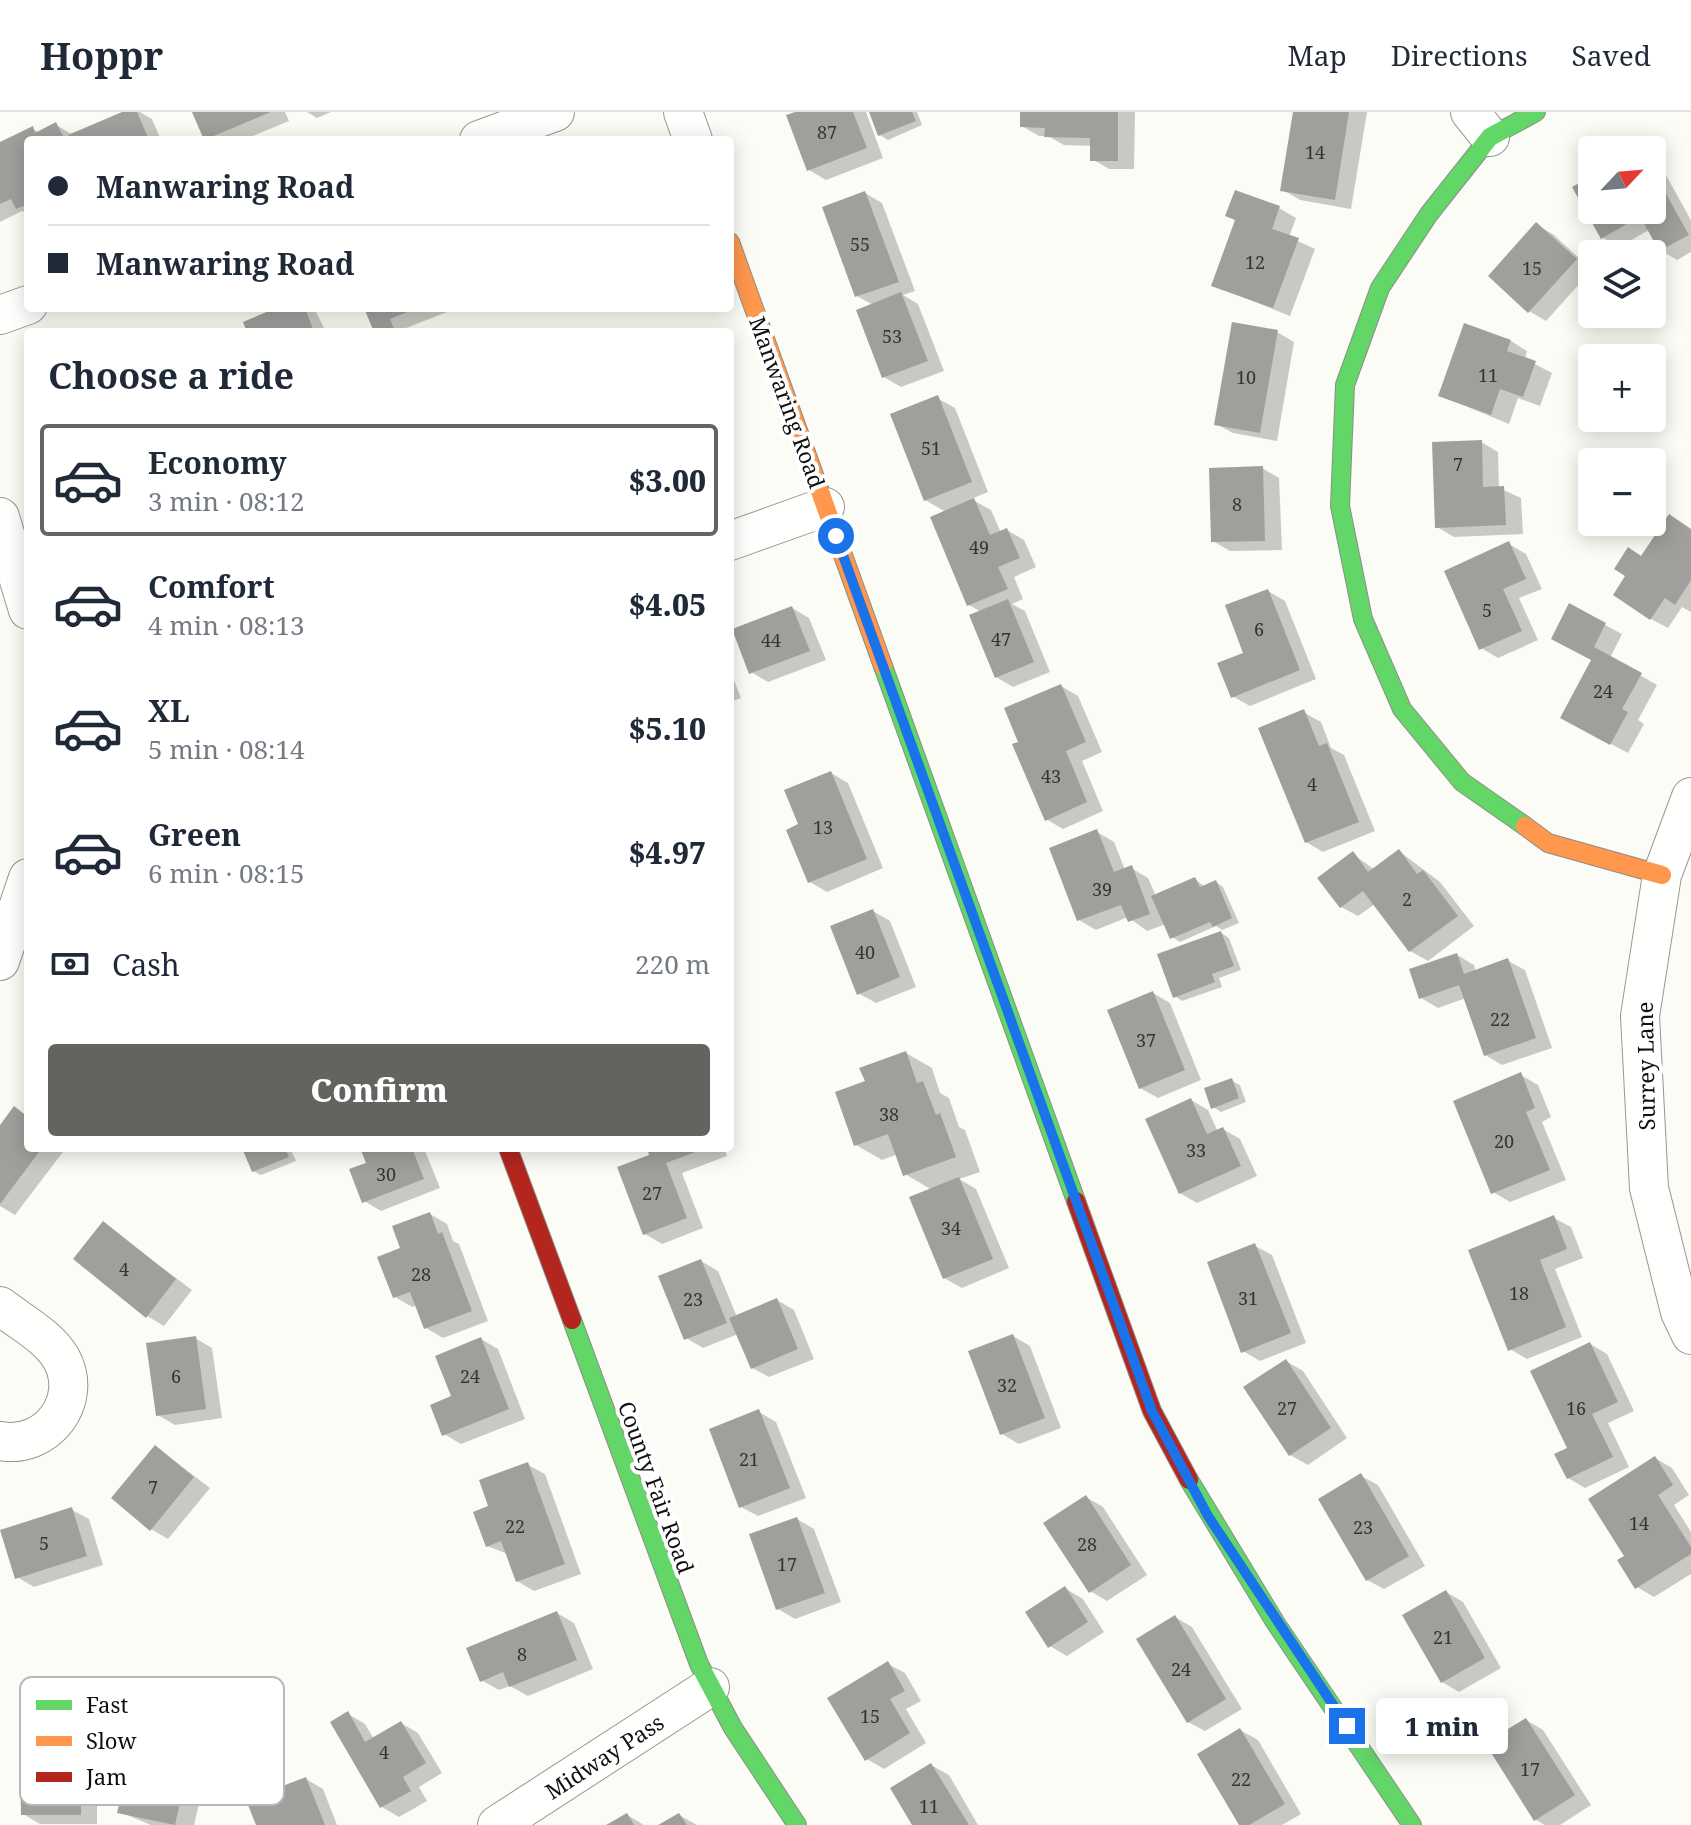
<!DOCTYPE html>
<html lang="en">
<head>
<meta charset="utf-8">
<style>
	:root { --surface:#fff; --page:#f6f6f7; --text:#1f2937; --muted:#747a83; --line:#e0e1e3; --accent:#636360 }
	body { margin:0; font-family:"Noto Serif",serif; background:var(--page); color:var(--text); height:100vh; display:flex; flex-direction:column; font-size:30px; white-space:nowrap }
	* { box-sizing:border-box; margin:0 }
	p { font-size:26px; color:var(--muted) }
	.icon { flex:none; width:44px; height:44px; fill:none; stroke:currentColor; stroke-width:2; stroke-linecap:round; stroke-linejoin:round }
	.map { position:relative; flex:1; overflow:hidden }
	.details { position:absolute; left:24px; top:216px; width:710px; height:824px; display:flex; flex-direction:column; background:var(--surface); border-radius:8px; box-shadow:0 4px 20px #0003 }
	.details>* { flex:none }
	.hud { position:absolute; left:24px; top:24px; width:710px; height:176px; border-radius:8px; box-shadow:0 4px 20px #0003; display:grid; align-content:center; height:176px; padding:0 24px; background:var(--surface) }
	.needle { width:52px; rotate:64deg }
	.fabs { position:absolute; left:1578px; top:24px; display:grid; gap:16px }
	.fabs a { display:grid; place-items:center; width:88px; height:88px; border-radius:8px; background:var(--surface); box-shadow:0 4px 20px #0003; font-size:40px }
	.end { position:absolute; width:36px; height:36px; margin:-18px; border:10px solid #1a73e8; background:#fff; box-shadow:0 0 0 4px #fff }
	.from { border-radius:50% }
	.bubble { position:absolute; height:56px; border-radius:8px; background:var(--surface); box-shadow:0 4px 20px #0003; font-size:26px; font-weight:800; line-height:56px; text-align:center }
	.hud b { display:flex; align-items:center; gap:28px; height:76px; font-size:30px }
	.hud b+b { border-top:2px solid var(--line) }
	.hud i { width:20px; height:20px; background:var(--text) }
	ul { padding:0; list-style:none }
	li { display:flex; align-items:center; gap:24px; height:112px; margin:0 16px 12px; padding:0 8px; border:4px solid transparent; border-radius:8px }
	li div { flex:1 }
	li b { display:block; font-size:30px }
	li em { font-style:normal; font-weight:800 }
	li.current { border-color:var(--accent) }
	li>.icon { width:72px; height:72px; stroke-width:1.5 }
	h2 { padding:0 24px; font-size:36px; line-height:96px }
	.pay { display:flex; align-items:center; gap:20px; height:88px; padding:0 24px; font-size:30px }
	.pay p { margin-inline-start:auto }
	.cta { display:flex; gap:16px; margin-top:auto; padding:16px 24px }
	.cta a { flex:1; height:92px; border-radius:8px; background:var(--accent); color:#fff; font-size:32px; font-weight:800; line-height:92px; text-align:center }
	header { display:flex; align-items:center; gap:48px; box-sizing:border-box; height:112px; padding:0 40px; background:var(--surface); border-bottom:2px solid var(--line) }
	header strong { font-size:38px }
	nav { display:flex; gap:44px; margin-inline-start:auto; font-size:28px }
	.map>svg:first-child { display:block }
	.shadow { fill:#0003 }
	.building { fill:#a09f9b }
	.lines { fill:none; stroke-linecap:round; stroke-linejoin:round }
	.street-casing { stroke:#969694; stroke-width:40 }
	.fast-casing { stroke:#8d8d8a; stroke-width:20 }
	.slow-casing { stroke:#8d8d8a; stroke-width:20 }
	.jam-casing { stroke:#8d8d8a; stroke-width:20 }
	.street { stroke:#fffffe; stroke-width:38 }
	.fast { stroke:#63d668; stroke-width:18 }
	.slow { stroke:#ff974d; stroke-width:18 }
	.jam { stroke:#b3261e; stroke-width:18 }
	.route { stroke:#1a73e8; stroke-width:10 }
	.labels { text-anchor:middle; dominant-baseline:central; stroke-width:8; stroke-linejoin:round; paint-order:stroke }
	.number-label { font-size:18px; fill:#343433 }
	.street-label { font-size:22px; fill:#101010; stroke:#fff }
	.key { fill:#fff; stroke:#b7b7b7; stroke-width:2 }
	.key-label { font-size:22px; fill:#101010 }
</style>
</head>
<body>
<header>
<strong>Hoppr</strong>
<nav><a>Map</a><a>Directions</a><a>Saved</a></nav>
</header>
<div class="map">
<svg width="1691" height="1713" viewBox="0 0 1691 1713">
	<rect width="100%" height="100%" fill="#fcfcf6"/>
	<!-- shadow -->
	<path class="shadow" d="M128,0H140L152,7L161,28H28V102L22,99L0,110V32L33,17L40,21L56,13L73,23Z
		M194,0H285L289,9L243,28H208Z
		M307,0H331L317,6Z
		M800,0H866L883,46L826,68L809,58Z
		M871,0H917L922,13L888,28L880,23Z
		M1022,0H1135L1134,57H1109L1092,47V34L1064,33L1048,24H1039L1022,14Z
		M1295,0H1367L1351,97L1300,88L1283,78Z
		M1652,46L1658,49L1691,108V140L1677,148L1660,138L1649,118L1619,135L1602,125L1575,76L1592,66V98H1652Z
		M865,81L882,91L915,179L903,183L918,192L944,259L901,275L884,265L873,193L857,184Z
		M1279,96L1296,106L1289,125L1315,137L1290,204L1213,173Z
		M1537,113L1554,123L1592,158L1546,209L1529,199Z
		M281,196H314L326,220H249Z
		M367,196H446L447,200L406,216L408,220H376Z
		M1466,214L1511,229L1527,239L1525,247L1552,261L1540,294L1518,286L1509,312L1441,284Z
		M1277,220L1294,230L1277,329L1233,321L1216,312Z
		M937,286L955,296L988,380L971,387L991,398L1001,421L1007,418L1024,428L1036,455L1014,465L1023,487L1012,492L1025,499L1050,560L1013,575L996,565L981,500L969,493L946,400L925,388Z
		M1481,330L1498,340L1499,376L1521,386L1523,422L1454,425L1437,415Z
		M1262,356L1279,366L1282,438L1230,439L1213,429Z
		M1691,418V500L1682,495L1668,516L1651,507L1642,446Z
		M1509,432L1526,442L1542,477L1519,486L1538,528L1498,546L1481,536Z
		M1268,479L1285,489L1316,567L1250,594L1232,584Z
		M1570,494L1622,522L1610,546L1657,573L1638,608L1644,612L1628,641L1579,615L1593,548Z
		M792,496L809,506L826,548L768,570L751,560Z
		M730,558L741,586L730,590Z
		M1061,574L1078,584L1102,640L1082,649L1103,699L1063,717L1046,707L1021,631Z
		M1303,600L1321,610L1331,636L1344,643L1375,719L1323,740L1306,730Z
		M831,661L848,671L883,756L827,780L810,770L801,713Z
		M1097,720L1114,730L1125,758L1131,756L1148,766L1156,784L1195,767L1205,775L1216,770L1223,775L1239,811L1222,818L1216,814L1180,830L1172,825L1166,812L1147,819L1128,805L1096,818L1079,808Z
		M1399,739L1440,770L1474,814L1428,849L1410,839L1375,792L1358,804L1341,795L1353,742L1375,758Z
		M873,799L890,809L916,875L876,891L858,881Z
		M1221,821L1229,826L1241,858L1219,866L1222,875L1182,889L1175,884Z
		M1457,843L1474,853L1476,860L1508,849L1525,858L1552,936L1502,953L1485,943L1466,886L1438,896L1421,886Z
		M1153,881L1170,891L1201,968L1158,986L1140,976Z
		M906,941L932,956L940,981L949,986L959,1015L965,1018L980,1060L959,1067L976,1077L1009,1156L962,1176L944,1166L932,1078L905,1062L898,1042L882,1048L856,1033L867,971Z
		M1521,963L1538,973L1551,1005L1542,1010L1566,1068L1510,1090L1493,1080Z
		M1232,969L1240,973L1246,990L1221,1000L1213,995Z
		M1191,988L1208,998L1218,1020L1223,1017L1240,1027L1257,1064L1197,1091L1180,1081Z
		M14,997L28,1005V1036H66L15,1103L0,1094V1016Z
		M244,1036H290L296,1049L261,1063L253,1059Z
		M362,1036H424L440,1076L381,1099L364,1089L369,1052Z
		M649,1036H724L727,1044L682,1061L703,1116L662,1132L645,1122L652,1044Z
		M430,1102L447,1112L453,1129L459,1132L488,1209L443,1226L426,1216L417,1193L412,1195L395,1185L403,1137Z
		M1554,1106L1571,1115L1583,1146L1555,1157L1582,1225L1527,1247L1510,1237Z
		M104,1112L192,1178L164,1214L147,1204Z
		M1255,1134L1272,1143L1306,1231L1260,1249L1243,1239Z
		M701,1149L718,1159L737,1205L777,1188L794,1198L814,1247L769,1265L752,1256L738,1222L703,1236L686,1226Z
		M1013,1224L1030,1234L1061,1316L1019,1332L1002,1322Z
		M195,1226L212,1236L222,1306L175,1313L158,1303Z
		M481,1227L498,1237L525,1307L461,1332L444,1322Z
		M1590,1232L1607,1242L1634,1299L1608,1311L1629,1355L1585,1376L1568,1366L1570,1337Z
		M1286,1249L1303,1259L1347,1326L1308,1353L1290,1343Z
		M759,1300L776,1310L806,1386L758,1404L741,1395Z
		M156,1335L210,1376L168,1427L151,1417Z
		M1655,1346L1672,1356L1689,1383L1674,1393L1691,1420V1462L1654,1485L1637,1475L1627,1444Z
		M528,1353L545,1362L581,1462L534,1479L517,1469L508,1442L487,1434L490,1395Z
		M1361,1364L1378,1373L1425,1454L1384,1477L1367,1468Z
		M1086,1385L1103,1395L1147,1463L1107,1489L1090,1479Z
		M72,1398L89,1407L103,1453L34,1475L17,1465Z
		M797,1407L814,1417L841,1490L795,1507L778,1497Z
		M1066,1477L1083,1487L1104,1520L1067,1544L1050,1534Z
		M1446,1480L1463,1490L1501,1556L1459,1580L1442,1570Z
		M557,1501L574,1511L593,1557L528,1584L510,1574L499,1578L481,1568Z
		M1175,1505L1192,1515L1242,1597L1205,1619L1188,1610Z
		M888,1552L905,1561L921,1589L906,1597L926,1631L884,1657L867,1647Z
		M348,1602L365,1612L374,1627L401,1611L418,1621L442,1661L419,1675L427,1689L399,1705L382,1695Z
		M1526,1608L1543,1618L1591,1693L1560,1713H1545L1536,1708Z
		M1240,1618L1258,1628L1301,1702L1282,1713H1241Z
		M160,1646L189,1652L206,1662L194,1713H151L120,1700L157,1662Z
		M80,1653L97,1662V1712H40L23,1702Z
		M931,1653L949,1663L978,1713H914Z
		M306,1667L323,1677L337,1713H258Z
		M627,1703L644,1713H610Z
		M679,1703L697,1713H662Z"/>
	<!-- building -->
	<path class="building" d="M122,0H137L149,28H70L68,23Z
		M192,0H271L204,28Z
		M795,0H853L867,36L807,59L786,3Z
		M869,0H912L916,9L878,24Z
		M1020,0H1118V49H1090V26L1044,25L1045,16L1020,15Z
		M1293,0H1349L1335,88L1280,79Z
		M56,10L65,28H28V92L16,97L11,87L0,92V30L33,14L35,21Z
		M1652,57L1689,123L1659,139L1640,104L1601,127L1572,75L1592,64V98H1652Z
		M1235,78L1280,94L1272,117L1299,126L1273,196L1211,174L1235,108L1225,104Z
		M865,79L899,170L855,185L822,95Z
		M1536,110L1577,147L1528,201L1488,164Z
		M901,180L928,249L882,266L856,198Z
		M276,196H305L314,220H247L243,210Z
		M364,196H417L390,207L395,220H374Z
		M1232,210L1278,218L1260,321L1214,313Z
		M1464,211L1511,228L1507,239L1536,249L1523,285L1500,277L1491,303L1438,284Z
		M938,283L972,370L924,389L890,302Z
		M1482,328L1483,375L1504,374L1506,413L1435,416L1432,330Z
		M1263,354L1265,429L1211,430L1209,356Z
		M974,386L990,423L1007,416L1020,446L998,455L1008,477L967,494L930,405Z
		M1669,402L1691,417V468L1675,493L1665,486L1650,508L1613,483L1625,464L1614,457L1628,435L1641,444Z
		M1509,429L1526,467L1503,477L1522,519L1479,538L1444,459Z
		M1268,477L1300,558L1231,586L1217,551L1243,541L1225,493Z
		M1008,487L1034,550L995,566L969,503Z
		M1569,491L1606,511L1594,535L1642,561L1622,597L1628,600L1610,633L1560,606L1591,548L1551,527Z
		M792,494L810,539L749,562L732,517Z
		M1061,572L1086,630L1066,639L1087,690L1045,709L1012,632L1018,630L1004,596Z
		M1304,597L1319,634L1327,631L1359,710L1305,731L1258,616Z
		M831,659L867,747L808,771L786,718L798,712L784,678Z
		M1097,717L1114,760L1132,753L1150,802L1128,810L1121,793L1077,809L1049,736Z
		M1399,737L1417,762L1423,758L1458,804L1409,840L1363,779L1340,796L1317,766L1353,739L1368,760Z
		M1195,765L1200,775L1216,768L1232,806L1213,815L1210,810L1170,827L1151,784Z
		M873,797L900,865L857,883L830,814Z
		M1221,819L1234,854L1212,862L1215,870L1173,886L1157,842Z
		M1457,841L1464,862L1508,846L1536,926L1484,944L1459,873L1419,887L1409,857Z
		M1153,879L1185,958L1139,977L1107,898Z
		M906,939L917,971L923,969L936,1003L940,1001L956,1045L903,1064L888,1022L854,1034L835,980L865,969L859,956Z
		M1521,960L1535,996L1526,1000L1550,1058L1491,1082L1453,989Z
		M1232,966L1239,986L1211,997L1204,976Z
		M1191,986L1207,1022L1223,1015L1241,1054L1179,1082L1145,1007Z
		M14,994L28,1005V1036H42L0,1092V1013Z
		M242,1036H285L289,1045L252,1060Z
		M360,1036H412L424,1067L362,1091L349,1057L366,1051Z
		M647,1036H706L666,1051L687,1106L643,1123L617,1055L649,1043Z
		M959,1065L993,1147L943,1167L909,1085Z
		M430,1100L438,1122L442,1120L472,1199L424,1217L410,1180L393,1186L377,1145L400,1136L392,1114Z
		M1554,1103L1567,1137L1540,1148L1566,1215L1508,1239L1468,1138Z
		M103,1109L176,1167L146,1206L73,1147Z
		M1255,1131L1291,1221L1241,1241L1207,1150Z
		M701,1147L727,1211L684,1228L658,1164Z
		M777,1186L798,1237L751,1257L729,1206Z
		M1013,1222L1045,1306L1000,1323L968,1239Z
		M196,1224L206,1297L156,1304L146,1231Z
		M481,1225L509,1297L442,1324L430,1293L451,1284L435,1244Z
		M1590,1230L1618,1290L1592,1302L1613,1345L1567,1367L1554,1342L1567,1336L1530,1259Z
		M1286,1247L1331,1316L1289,1344L1243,1275Z
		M759,1297L790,1376L739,1396L709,1317Z
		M155,1333L194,1365L150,1419L111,1386Z
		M1655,1344L1673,1373L1658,1383L1691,1435V1442L1635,1477L1617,1448L1624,1444L1588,1387Z
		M528,1350L565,1452L516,1470L501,1429L486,1435L473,1400L488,1394L479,1368Z
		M1361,1361L1409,1444L1366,1469L1318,1387Z
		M1086,1383L1131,1453L1089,1481L1043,1411Z
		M72,1395L87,1444L15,1467L0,1418Z
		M797,1405L825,1481L776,1498L749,1422Z
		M1065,1474L1088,1510L1048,1536L1025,1500Z
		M1446,1478L1485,1546L1441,1571L1402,1503Z
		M557,1499L577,1548L509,1575L503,1560L480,1570L466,1536Z
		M1175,1503L1226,1587L1187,1611L1136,1527Z
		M888,1549L905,1579L890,1587L910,1621L865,1649L827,1586Z
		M348,1599L365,1630L401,1609L426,1651L403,1665L411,1679L380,1696L330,1610Z
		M1526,1606L1575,1683L1534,1709L1485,1631Z
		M1240,1616L1285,1692L1249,1713H1239L1197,1642Z
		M159,1643L189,1650L175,1713L117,1701L128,1654L155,1660Z
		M20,1651H81V1703H21Z
		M931,1651L969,1713H912L890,1676Z
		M306,1665L325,1713H256L246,1688Z
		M627,1701L634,1713H606Z
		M679,1701L687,1713H658Z"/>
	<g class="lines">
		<defs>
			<path id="street" d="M683,0L693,28
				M1470,0L1490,25
				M479,28L555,0
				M0,203L28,193
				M0,405L28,498
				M730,429L825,395
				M1691,685L1662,763L1640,904L1649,1076L1680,1200L1691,1223
				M0,849L28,766
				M0,1194C19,1209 48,1224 61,1246C85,1289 46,1338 0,1329
				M497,1713L710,1575"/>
			<path id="fast" d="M883,554L1076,1089
				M1525,714L1462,670L1402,597L1363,507L1340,394L1345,273L1380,176L1429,102L1490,25L1536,0
				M572,1208L699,1552L733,1616L797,1713
				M1189,1368L1275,1510L1412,1713"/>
			<path id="slow" d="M730,130L883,554
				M1525,714L1548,731L1662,763"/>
			<path id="jam" d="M508,1036L572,1208
				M1076,1089L1152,1299L1189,1368"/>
		</defs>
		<!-- street casing -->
		<use href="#street" class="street-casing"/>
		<!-- fast casing -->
		<use href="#fast" class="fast-casing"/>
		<!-- slow casing -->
		<use href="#slow" class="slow-casing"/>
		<!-- jam casing -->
		<use href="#jam" class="jam-casing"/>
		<!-- street -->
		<use href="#street" class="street"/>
		<!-- fast -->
		<use href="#fast" class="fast"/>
		<!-- slow -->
		<use href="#slow" class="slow"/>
		<!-- jam -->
		<use href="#jam" class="jam"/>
	</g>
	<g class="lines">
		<!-- route -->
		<path class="route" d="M836,424L1152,1299L1208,1404L1347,1614"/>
	</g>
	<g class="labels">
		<!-- number labels -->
		<g class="number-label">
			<text x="827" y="20">87</text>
			<text x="1315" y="40">14</text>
			<text x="860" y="132">55</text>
			<text x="1255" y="150">12</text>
			<text x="1532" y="156">15</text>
			<text x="892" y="224">53</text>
			<text x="1488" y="263">11</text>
			<text x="1246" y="265">10</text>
			<text x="931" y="336">51</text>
			<text x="1458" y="352">7</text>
			<text x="1237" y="392">8</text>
			<text x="979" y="435">49</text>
			<text x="1487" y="498">5</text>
			<text x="1259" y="517">6</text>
			<text x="1001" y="527">47</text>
			<text x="771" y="528">44</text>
			<text x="1603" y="579">24</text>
			<text x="1051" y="664">43</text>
			<text x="1312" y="672">4</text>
			<text x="823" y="715">13</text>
			<text x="1102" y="777">39</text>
			<text x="1407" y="787">2</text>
			<text x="865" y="840">40</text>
			<text x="1500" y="907">22</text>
			<text x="1146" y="928">37</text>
			<text x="889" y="1002">38</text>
			<text x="1504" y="1029">20</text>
			<text x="1196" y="1038">33</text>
			<text x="386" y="1062">30</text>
			<text x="652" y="1081">27</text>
			<text x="951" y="1116">34</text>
			<text x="124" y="1157">4</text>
			<text x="421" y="1162">28</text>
			<text x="1519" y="1181">18</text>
			<text x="1248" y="1186">31</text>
			<text x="693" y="1187">23</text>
			<text x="176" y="1264">6</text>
			<text x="470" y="1264">24</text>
			<text x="1007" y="1273">32</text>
			<text x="1287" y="1296">27</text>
			<text x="1576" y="1296">16</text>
			<text x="749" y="1347">21</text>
			<text x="153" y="1375">7</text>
			<text x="1639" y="1411">14</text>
			<text x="515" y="1414">22</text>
			<text x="1363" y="1415">23</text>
			<text x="44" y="1431">5</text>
			<text x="1087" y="1432">28</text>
			<text x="787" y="1452">17</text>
			<text x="1443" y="1525">21</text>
			<text x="522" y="1542">8</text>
			<text x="1181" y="1557">24</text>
			<text x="870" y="1604">15</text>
			<text x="384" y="1640">4</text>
			<text x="1530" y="1657">17</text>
			<text x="1241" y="1667">22</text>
			<text x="929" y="1694">11</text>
		</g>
		<!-- street labels -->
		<g class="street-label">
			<text transform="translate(788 290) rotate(70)">Manwaring Road</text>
			<text transform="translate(1645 954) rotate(-91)">Surrey Lane</text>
			<text transform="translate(657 1375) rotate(70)">County Fair Road</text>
			<text transform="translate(604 1644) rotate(-33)">Midway Pass</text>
		</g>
	</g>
	<!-- legend -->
	<rect x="20" y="1565" width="264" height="128" rx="12" class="key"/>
	<rect x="36" y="1588" width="36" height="10" fill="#63d668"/>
	<rect x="36" y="1624" width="36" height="10" fill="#ff974d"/>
	<rect x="36" y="1660" width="36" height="10" fill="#b3261e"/>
	<g class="key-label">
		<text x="86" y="1601">Fast</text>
		<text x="86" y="1637">Slow</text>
		<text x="86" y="1673">Jam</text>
	</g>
</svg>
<div class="fabs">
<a><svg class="needle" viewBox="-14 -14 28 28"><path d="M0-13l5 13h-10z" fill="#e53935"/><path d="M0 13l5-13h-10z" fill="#747a83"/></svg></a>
<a><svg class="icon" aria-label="layers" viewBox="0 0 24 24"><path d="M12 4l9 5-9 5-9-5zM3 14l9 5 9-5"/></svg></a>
<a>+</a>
<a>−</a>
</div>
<i class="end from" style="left:836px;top:424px"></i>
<i class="end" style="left:1347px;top:1614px"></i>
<div class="bubble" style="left:1376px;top:1586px;width:132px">1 min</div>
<div class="hud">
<b><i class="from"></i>Manwaring Road</b>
<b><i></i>Manwaring Road</b>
</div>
<section class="details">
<h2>Choose a ride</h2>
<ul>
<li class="current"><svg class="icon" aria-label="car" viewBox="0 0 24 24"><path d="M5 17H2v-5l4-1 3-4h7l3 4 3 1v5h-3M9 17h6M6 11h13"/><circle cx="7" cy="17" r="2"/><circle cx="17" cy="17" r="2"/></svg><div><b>Economy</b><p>3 min · 08:12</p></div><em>$3.00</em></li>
<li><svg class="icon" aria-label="car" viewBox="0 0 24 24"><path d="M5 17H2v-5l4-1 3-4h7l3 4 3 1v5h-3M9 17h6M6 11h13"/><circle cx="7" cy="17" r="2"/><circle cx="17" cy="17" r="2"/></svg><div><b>Comfort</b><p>4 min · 08:13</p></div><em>$4.05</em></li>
<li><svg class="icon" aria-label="car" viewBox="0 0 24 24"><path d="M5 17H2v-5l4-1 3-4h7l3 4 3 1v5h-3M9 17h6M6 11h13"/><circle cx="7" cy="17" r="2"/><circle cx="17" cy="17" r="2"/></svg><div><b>XL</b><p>5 min · 08:14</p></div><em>$5.10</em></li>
<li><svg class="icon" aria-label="car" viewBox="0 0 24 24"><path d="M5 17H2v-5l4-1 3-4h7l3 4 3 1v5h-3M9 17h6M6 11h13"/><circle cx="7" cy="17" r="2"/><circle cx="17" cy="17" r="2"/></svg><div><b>Green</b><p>6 min · 08:15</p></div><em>$4.97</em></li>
</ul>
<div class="pay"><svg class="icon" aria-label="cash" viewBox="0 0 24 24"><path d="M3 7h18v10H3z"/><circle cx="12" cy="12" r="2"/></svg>Cash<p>220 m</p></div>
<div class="cta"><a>Confirm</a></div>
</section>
</div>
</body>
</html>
